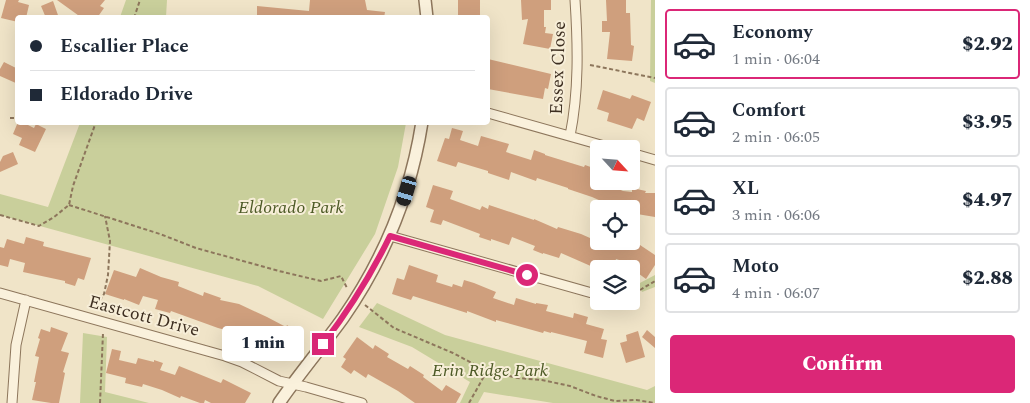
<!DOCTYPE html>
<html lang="en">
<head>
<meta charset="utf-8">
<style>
	:root { --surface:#fff; --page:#f2f2f3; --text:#1f2937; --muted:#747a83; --line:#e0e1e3; --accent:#db2777 }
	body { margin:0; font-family:Spectral,serif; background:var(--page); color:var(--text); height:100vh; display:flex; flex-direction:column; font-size:19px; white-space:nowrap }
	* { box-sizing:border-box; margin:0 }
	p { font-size:16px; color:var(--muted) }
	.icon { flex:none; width:28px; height:28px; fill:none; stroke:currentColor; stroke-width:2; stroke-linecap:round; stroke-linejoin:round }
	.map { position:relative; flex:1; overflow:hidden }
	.sheet { display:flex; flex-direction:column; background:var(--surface); width:375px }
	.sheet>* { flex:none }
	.guide { position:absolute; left:15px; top:15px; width:475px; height:110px; border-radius:5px; box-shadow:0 5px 20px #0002; display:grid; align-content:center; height:110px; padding:0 15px; background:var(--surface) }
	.needle { width:32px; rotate:116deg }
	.buttons { position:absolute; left:590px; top:140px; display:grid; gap:10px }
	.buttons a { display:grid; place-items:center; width:50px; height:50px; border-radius:5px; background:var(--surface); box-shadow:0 5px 20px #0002; font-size:25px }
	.end { position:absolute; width:22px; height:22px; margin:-11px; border:6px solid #db2777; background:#fff; box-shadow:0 0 0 2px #fff }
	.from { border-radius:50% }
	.bubble { position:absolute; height:35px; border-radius:5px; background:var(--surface); box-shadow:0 5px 20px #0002; font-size:16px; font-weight:800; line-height:35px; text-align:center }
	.car { position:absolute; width:15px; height:30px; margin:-15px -8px; border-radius:6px; box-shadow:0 0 4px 1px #0007; background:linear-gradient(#222 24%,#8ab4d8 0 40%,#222 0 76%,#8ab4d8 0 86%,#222 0) }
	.guide b { display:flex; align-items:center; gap:18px; height:48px; font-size:19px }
	.guide b+b { border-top:1px solid var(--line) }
	.guide i { width:12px; height:12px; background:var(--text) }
	ul { padding:9px 0 0; list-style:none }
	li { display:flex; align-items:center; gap:15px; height:70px; margin:0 10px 8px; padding:0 5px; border:2px solid var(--line); border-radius:5px }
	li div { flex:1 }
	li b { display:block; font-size:19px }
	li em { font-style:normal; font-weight:800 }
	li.selected { border-color:var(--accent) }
	li>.icon { width:45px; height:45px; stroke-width:1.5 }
	.action { display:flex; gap:10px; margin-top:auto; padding:10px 15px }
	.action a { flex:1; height:58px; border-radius:5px; background:var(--accent); color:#fff; font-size:20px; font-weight:800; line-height:58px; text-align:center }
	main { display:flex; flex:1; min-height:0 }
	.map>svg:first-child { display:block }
	.green { fill:#c9cf9b }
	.building { fill:#cf9f7d }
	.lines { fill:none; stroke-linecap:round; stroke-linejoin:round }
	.minor-casing { stroke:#8d765c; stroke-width:11 }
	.tertiary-casing { stroke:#8d765c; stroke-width:14 }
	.path { stroke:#8d765c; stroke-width:2; stroke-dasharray:4 2.5; stroke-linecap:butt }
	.minor { stroke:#faf1dc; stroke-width:9 }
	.tertiary { stroke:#faf1dc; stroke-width:11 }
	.route { stroke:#db2777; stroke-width:6 }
	.labels { text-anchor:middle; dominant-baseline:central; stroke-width:4; stroke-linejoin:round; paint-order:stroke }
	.street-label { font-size:18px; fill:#3d2e20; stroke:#f7eed8 }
	.park-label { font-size:18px; font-style:italic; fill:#4d5a26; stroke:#f7eed8 }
</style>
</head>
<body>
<main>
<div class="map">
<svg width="655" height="403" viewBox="0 0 655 403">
	<rect width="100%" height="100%" fill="#f0e4c8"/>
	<!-- green -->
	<path class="green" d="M126,0H167L166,17H120Z
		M651,0H655V83L650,81Z
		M80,123V122L406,123L398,167L375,234L323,319L258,286L0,215V194L48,207Z
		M655,275V287L642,292L638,284Z
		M377,303L445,335L647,390L655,386V403H553L484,392L478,403H460L470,382L412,347L359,327Z
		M83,333L107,337L105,392L149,403H80Z"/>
	<!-- building -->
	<path class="building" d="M6,0H19L18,2L29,5L26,18H18V22L1,18Z
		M57,0H105L100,6L104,8L97,18H82Z
		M310,0H365L367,10L385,12L384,18H257V6L309,11Z
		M458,0H480V18H458Z
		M521,0H551V10H544V27H546L545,33L553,34L550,49L523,44L528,19L522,20Z
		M606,0H626V13H630L631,45L634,46L632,61L607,59L610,32H602V21H607Z
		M53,1L59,18H46L41,6Z
		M488,59L551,74L548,89L545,88L543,99L488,89Z
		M4,62L18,69V84L0,76V69Z
		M603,90L630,99L632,95L651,102L644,121L637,118L632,129L607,121L609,113L597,109Z
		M18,122H22L34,128L36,124L46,129L35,152L19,145L22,138L13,134Z
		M452,128L463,131L460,140L478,146L481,136L509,144L506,152L531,160L534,150L545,154V155L584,167L585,165L599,170V181H610L609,185L623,191L632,192V188L646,191L645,193H655V217L631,213V209H619L592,197L568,189V188L537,178L536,181L511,172L509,180L488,173V171L458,162L456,167L437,161L445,138L449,139Z
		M13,152L18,164L0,172V162L3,156Z
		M433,185L453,191L450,199L480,210L482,206L488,209L489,205L534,220V219L557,229L558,227L581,234L608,246L609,241H628L640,245L655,255V265L646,279L635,271L638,266L616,259L613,269L595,264L593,267L561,253L559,258L543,253V254L533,250L535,246L512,237L509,245L491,239V241L479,237L480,234L443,220L441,225L430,222L434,210L426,207Z
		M26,237L44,242L43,246L91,258L84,280L78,278L75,286L65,283V281L23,272L25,263L10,259L8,267L0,265V247L4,248L7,239L24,244Z
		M409,265L438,275L436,282L452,287L453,284L462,287L464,280L474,283L496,292L493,298L514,305L516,298L536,304V303L548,305L546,311L573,318L574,313L588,317L586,324L604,329L601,339L607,340L603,358L584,353L587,341L551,332V333L544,331L543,333L496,320V322L467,311V313L413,296L411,300L392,294L397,278L404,280Z
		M140,268L161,277L179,282L178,286L203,296L204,292L221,298L220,300L239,304L267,317L286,327L287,325L291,328L292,327L302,333L294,347L290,345L284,355L265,344V345L251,337V339L230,329L229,331L218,328L171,311L170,313L155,309L158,300L143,296L139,305L124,299V300L105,294L114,270L136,277Z
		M51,327L68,333L61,351L69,353L63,372L65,373L59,403H51L32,400L36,382H34L39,357L35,356L40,339L38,338L41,329L50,332Z
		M647,330L655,337V348L642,337Z
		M638,331L645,357L626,363L620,343L627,341L626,335Z
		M357,337L373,349L375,345L389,354L387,357L408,369L410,366L424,375L423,377L442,391L446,385L461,394L456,403H415L398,391L368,374L366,378L354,370L351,374L341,367L346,359L343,357Z
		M112,349L121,351L119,360L136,364L138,358L154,362V360L163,363L160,370L175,375L179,366L221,383L223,379L251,393L245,403H211L205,400L204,403H200L181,396L180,398L162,390L143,384L142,387L125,383L126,378L106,373Z"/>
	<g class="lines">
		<defs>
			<path id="minor" d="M488,113L615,149
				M570,136C579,91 578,46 575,0
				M631,153L655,160
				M390,236L599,295
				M0,293L225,356L242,362L279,381L306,387L362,403
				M12,403L16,345L26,300"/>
			<path id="tertiary" d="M425,0L427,18
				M279,403C299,374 322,347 343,318C384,259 411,193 422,122"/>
		</defs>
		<!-- minor casing -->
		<use href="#minor" class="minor-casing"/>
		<!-- tertiary casing -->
		<use href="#tertiary" class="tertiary-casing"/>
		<!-- path -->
		<path class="path" d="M134,18L140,0
			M590,65L655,78
			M10,118H18
			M69,205L160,234L196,248L279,271L321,281L341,276L347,288
			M0,215L39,226L54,217L69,205L73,186L96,122
			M640,290L655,281
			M365,305L394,328L453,353L487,371L518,378L542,380L570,386L596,396L615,401L636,400L655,403
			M96,306L104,294L108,275L110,241L105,216
			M100,403L103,333
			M469,403L487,371"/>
		<!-- minor -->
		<use href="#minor" class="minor"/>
		<!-- tertiary -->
		<use href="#tertiary" class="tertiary"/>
	</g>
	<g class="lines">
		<!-- route -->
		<path class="route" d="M323,344C349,310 371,275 390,236L527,275"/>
	</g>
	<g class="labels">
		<!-- street labels -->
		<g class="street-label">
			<text transform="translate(558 68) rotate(-88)">Essex Close</text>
			<text transform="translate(144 316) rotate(15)">Eastcott Drive</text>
		</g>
		<!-- park labels -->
		<g class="park-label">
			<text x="291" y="207">Eldorado Park</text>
			<text x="490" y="370">Erin Ridge Park</text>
		</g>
	</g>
</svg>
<div class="buttons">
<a><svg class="needle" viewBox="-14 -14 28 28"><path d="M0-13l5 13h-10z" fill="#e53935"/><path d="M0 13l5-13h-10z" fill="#747a83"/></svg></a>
<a><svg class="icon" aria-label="locate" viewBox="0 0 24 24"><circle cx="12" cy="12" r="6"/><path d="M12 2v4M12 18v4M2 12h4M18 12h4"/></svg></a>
<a><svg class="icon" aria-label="layers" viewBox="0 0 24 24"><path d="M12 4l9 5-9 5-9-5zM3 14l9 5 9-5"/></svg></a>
</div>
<i class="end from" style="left:527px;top:275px"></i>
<i class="end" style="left:323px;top:344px"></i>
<div class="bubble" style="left:222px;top:326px;width:82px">1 min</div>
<i class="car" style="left:407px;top:191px;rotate:197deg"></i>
<div class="guide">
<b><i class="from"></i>Escallier Place</b>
<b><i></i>Eldorado Drive</b>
</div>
</div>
<section class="sheet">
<ul>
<li class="selected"><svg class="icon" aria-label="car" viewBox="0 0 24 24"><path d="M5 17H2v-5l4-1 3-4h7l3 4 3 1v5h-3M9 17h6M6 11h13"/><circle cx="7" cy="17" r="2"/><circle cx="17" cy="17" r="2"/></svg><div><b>Economy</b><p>1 min · 06:04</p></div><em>$2.92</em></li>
<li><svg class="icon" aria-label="car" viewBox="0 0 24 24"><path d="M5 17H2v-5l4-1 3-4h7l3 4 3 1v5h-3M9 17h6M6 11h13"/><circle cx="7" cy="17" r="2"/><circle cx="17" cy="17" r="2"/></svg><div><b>Comfort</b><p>2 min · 06:05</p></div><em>$3.95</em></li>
<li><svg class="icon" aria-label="car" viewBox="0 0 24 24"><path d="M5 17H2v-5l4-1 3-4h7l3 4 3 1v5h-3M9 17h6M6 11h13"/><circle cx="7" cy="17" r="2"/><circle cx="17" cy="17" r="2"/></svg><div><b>XL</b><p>3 min · 06:06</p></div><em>$4.97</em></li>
<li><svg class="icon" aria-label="car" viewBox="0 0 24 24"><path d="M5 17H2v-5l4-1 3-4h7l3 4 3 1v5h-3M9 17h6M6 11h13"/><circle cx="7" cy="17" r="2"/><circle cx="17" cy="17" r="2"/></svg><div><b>Moto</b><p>4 min · 06:07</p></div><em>$2.88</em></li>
</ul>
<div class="action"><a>Confirm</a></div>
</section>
</main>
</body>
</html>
